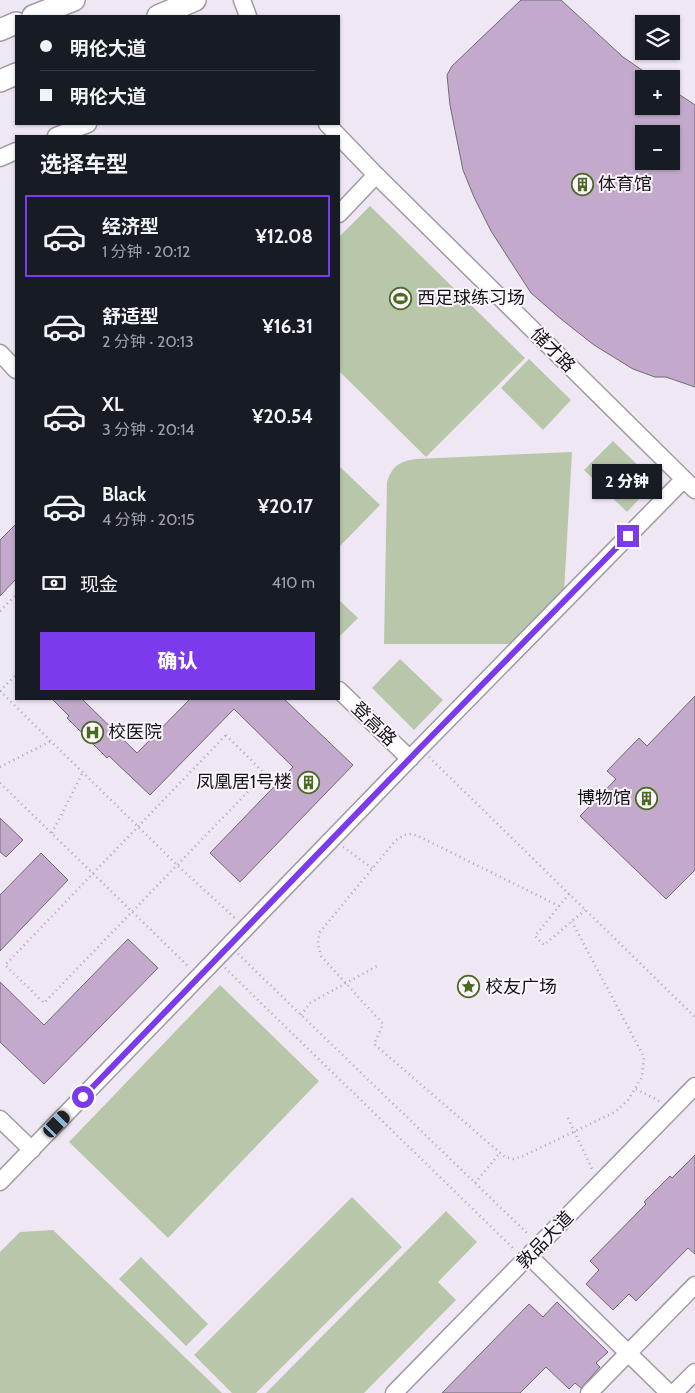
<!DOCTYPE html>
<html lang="zh">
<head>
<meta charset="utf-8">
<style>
	:root { --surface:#171b24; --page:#242831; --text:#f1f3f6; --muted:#9ea1a6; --line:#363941; --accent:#7c3aed }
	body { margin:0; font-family:Cabin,"Noto Sans SC",sans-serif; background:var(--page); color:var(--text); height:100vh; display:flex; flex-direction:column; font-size:19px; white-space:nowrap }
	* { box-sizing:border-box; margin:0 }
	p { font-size:16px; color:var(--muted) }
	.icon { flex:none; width:28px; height:28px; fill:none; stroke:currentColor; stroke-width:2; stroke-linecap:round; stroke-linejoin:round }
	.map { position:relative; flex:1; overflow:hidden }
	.sheet { position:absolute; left:15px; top:135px; width:325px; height:565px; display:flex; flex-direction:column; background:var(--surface); border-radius:0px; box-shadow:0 1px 4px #0004 }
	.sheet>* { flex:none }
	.banner { position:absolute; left:15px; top:15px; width:325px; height:110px; border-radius:0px; box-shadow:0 1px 4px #0004; display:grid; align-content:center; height:110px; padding:0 25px; background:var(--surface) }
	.buttons { position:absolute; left:635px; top:15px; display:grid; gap:10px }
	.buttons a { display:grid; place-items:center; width:45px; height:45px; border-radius:0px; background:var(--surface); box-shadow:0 1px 4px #0004; font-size:25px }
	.end { position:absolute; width:22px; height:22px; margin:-11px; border:6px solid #7c3aed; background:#fff; box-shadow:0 0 0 2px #fff }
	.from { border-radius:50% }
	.bubble { position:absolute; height:35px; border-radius:0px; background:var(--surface); box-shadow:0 1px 4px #0004; font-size:16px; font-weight:800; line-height:35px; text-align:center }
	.car { position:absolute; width:15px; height:30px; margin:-15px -8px; border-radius:6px; box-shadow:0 0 4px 1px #0007; background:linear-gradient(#222 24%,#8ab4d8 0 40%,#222 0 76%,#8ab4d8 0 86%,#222 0) }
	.banner b { display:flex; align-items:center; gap:18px; height:48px; font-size:19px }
	.banner b+b { border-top:1px solid var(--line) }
	.banner i { width:12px; height:12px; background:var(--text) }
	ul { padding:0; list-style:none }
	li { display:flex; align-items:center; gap:15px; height:82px; margin:0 10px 8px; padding:0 15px; border:2px solid transparent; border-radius:0px }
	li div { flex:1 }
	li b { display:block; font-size:19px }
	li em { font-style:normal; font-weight:800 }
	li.current { border-color:var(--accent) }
	li>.icon { width:45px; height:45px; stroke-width:1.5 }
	h2 { padding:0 25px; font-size:22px; line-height:60px }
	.pay { display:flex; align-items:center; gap:12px; height:55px; padding:0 25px; font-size:19px }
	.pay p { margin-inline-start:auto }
	.button { display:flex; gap:10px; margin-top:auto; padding:10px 25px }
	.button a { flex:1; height:58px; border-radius:0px; background:var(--accent); color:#fff; font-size:20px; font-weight:800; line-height:58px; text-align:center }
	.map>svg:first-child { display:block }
	.green { fill:#b8c7aa }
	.building { fill:#c3aacd; stroke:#716a73; fill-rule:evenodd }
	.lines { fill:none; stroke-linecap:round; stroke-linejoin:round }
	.minor-casing { stroke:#a19aa4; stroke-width:19 }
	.major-casing { stroke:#a19aa4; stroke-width:24 }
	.path { stroke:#aba5ae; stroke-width:2.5; stroke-dasharray:1 4; stroke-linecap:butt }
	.minor { stroke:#fff; stroke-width:16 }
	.major { stroke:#fff; stroke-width:21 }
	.route { stroke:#7c3aed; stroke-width:6 }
	.labels { text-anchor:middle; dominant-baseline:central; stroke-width:4; stroke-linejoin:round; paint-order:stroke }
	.poi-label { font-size:18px; fill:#161317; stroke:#fcf5fe; text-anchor:start }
	.street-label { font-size:18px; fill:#161317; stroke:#fcf5fe }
</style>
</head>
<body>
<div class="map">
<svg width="695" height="1393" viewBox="0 0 695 1393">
	<rect width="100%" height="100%" fill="#efe7f3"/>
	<!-- green -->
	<path class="green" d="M370,206L525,358L426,457L339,371V237Z
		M529,359L571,400L543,430L501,388Z
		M613,441L655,482L627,512L584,470Z
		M572,452L564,592L514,644H384L387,482C392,466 400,461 416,459Z
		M339,466L380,505L339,547Z
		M339,600L358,618L339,637Z
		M400,659L443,700L414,730L372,688Z
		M220,985L319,1081L168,1238L69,1142Z
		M352,1197L402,1247L256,1393H232L194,1355Z
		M446,1211L477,1242L438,1282L456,1300L364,1393H266Z
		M53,1230L222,1393H0V1252L20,1232Z
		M141,1257L208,1324L186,1346L119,1279Z"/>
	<!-- building -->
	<path class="building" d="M521,0H561L623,57L655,79H644V106H671V89L695,105V387L666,377H655L633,369L594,345L561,319L531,293L491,231L474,197L463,170L450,105L447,75L452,66ZM644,134H671V161H644Z
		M16,524V579L0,596V540Z
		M695,696V870L666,899L580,816L616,779L607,771L639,738L647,746Z
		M52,699H82L137,753L190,699H284L353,765L240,882L210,853L293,767L234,709L150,795L109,756L107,758L67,718L69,716Z
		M0,818L23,840L6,857L0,852Z
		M41,853L68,880L0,951V895Z
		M128,939L158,968L44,1084L0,1042V982L44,1025Z
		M695,1155V1254L688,1248L636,1301L629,1294L613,1310L586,1284L599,1270L590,1261L646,1204L644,1202L670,1176L672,1178Z
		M557,1302L608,1352L596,1363L600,1367L581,1388L575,1383L569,1389L546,1367L520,1393H442L529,1304L543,1317Z"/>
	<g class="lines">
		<defs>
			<path id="minor" d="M242,0L248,16
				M327,124L376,175L695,490
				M56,136L88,124
				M0,158L16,151
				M339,214L376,175
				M0,353L16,370
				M339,690L410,759
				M0,1119L32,1150
				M0,1182L420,748L684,479
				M529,1256L669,1393
				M394,1393L695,1086
				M589,1393L695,1285
				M674,1393L695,1372"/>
			<path id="major" d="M33,16L74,0
				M158,16L195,0
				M0,30L16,23
				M0,81L16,74"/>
		</defs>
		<!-- minor casing -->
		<use href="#minor" class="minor-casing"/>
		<!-- major casing -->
		<use href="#major" class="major-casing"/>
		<!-- path -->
		<path class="path" d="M0,611L16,595
			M0,691L177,865L236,919
			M0,691L16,675
			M226,735L265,774L44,1003L5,965Z
			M429,757L695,1017
			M0,767L51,741
			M0,783L189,967
			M52,833L83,772
			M343,847L372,868
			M569,894L535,936L544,945L585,910
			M559,906L418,836L411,834L404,835L395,841L320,932C317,941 318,947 321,956L383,1024L374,1044L505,1157L513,1159L523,1156L615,1112L628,1100L642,1077L644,1057L572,922
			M238,954L529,1235
			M225,968L515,1250
			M301,1015L310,1003L377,966
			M636,1089L661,1102
			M568,1118L593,1171
			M475,1183L500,1153"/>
		<!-- minor -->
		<use href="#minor" class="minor"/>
		<!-- major -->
		<use href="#major" class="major"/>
	</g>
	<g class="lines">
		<!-- route -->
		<path class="route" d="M83,1097L420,748L628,536"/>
	</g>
	<!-- icons -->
	<defs>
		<symbol id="building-ring" viewBox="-11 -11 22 22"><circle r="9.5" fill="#fcf5fe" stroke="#496a21" stroke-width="1.5"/><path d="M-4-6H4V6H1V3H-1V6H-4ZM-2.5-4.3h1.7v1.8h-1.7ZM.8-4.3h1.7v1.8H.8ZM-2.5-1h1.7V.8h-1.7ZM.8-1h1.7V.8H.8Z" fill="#496a21"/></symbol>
		<symbol id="stadium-ring" viewBox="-11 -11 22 22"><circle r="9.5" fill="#fcf5fe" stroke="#496a21" stroke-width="1.5"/><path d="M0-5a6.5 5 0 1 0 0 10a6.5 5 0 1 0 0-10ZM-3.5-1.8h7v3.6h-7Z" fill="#496a21"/></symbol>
		<symbol id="hospital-ring" viewBox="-11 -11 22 22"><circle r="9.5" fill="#fcf5fe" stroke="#496a21" stroke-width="1.5"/><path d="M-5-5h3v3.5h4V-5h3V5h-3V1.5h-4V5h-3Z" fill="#496a21"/></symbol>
		<symbol id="sight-ring" viewBox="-11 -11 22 22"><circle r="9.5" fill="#fcf5fe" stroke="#496a21" stroke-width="1.5"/><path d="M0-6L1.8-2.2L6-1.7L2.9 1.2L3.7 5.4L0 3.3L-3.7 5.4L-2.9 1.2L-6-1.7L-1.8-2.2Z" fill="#496a21"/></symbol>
	</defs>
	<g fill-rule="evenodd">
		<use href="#building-ring" x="570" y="172" width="25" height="25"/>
		<use href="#stadium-ring" x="388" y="286" width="25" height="25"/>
		<use href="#hospital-ring" x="80" y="720" width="25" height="25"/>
		<use href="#building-ring" x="296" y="770" width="25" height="25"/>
		<use href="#building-ring" x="634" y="786" width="25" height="25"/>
		<use href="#sight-ring" x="456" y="974" width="25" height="25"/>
	</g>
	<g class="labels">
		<!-- poi labels -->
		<g class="poi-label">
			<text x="598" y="184">体育馆</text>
			<text x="417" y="298">西足球练习场</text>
			<text x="108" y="732">校医院</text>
			<text x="292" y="782" text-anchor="end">凤凰居1号楼</text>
			<text x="631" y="798" text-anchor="end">博物馆</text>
			<text x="485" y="987">校友广场</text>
		</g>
		<!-- street labels -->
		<g class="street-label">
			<text transform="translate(553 350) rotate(45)">储才路</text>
			<text transform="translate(374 724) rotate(44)">登高路</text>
			<text transform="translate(545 1240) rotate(-46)">敦品大道</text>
		</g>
	</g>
</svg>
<div class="buttons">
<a><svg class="icon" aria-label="layers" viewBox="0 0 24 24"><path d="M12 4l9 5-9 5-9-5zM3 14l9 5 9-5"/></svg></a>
<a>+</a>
<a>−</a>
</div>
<i class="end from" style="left:83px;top:1097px"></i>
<i class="end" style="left:628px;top:536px"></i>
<div class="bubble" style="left:592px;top:464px;width:70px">2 分钟</div>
<i class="car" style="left:57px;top:1124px;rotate:44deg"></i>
<div class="banner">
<b><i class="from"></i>明伦大道</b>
<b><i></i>明伦大道</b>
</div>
<section class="sheet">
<h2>选择车型</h2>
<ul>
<li class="current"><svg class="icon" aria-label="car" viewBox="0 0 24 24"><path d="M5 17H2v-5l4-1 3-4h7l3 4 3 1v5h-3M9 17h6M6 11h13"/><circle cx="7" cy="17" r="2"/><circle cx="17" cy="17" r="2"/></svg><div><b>经济型</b><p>1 分钟 · 20:12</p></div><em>¥12.08</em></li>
<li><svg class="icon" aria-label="car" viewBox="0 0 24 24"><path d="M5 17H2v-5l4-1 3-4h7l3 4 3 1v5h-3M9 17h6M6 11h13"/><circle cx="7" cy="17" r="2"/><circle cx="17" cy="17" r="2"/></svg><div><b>舒适型</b><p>2 分钟 · 20:13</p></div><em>¥16.31</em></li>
<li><svg class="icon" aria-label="car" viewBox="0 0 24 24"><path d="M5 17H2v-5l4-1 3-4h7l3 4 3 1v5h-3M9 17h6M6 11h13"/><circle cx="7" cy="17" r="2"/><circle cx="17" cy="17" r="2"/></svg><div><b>XL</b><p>3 分钟 · 20:14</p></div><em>¥20.54</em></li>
<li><svg class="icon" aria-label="car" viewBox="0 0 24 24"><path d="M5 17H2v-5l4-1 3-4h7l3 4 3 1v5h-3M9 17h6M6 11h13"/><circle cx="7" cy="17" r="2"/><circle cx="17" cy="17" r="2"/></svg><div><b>Black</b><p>4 分钟 · 20:15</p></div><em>¥20.17</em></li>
</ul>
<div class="pay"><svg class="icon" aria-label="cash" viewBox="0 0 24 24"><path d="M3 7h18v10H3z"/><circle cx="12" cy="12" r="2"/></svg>现金<p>410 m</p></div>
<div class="button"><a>确认</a></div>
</section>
</div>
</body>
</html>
